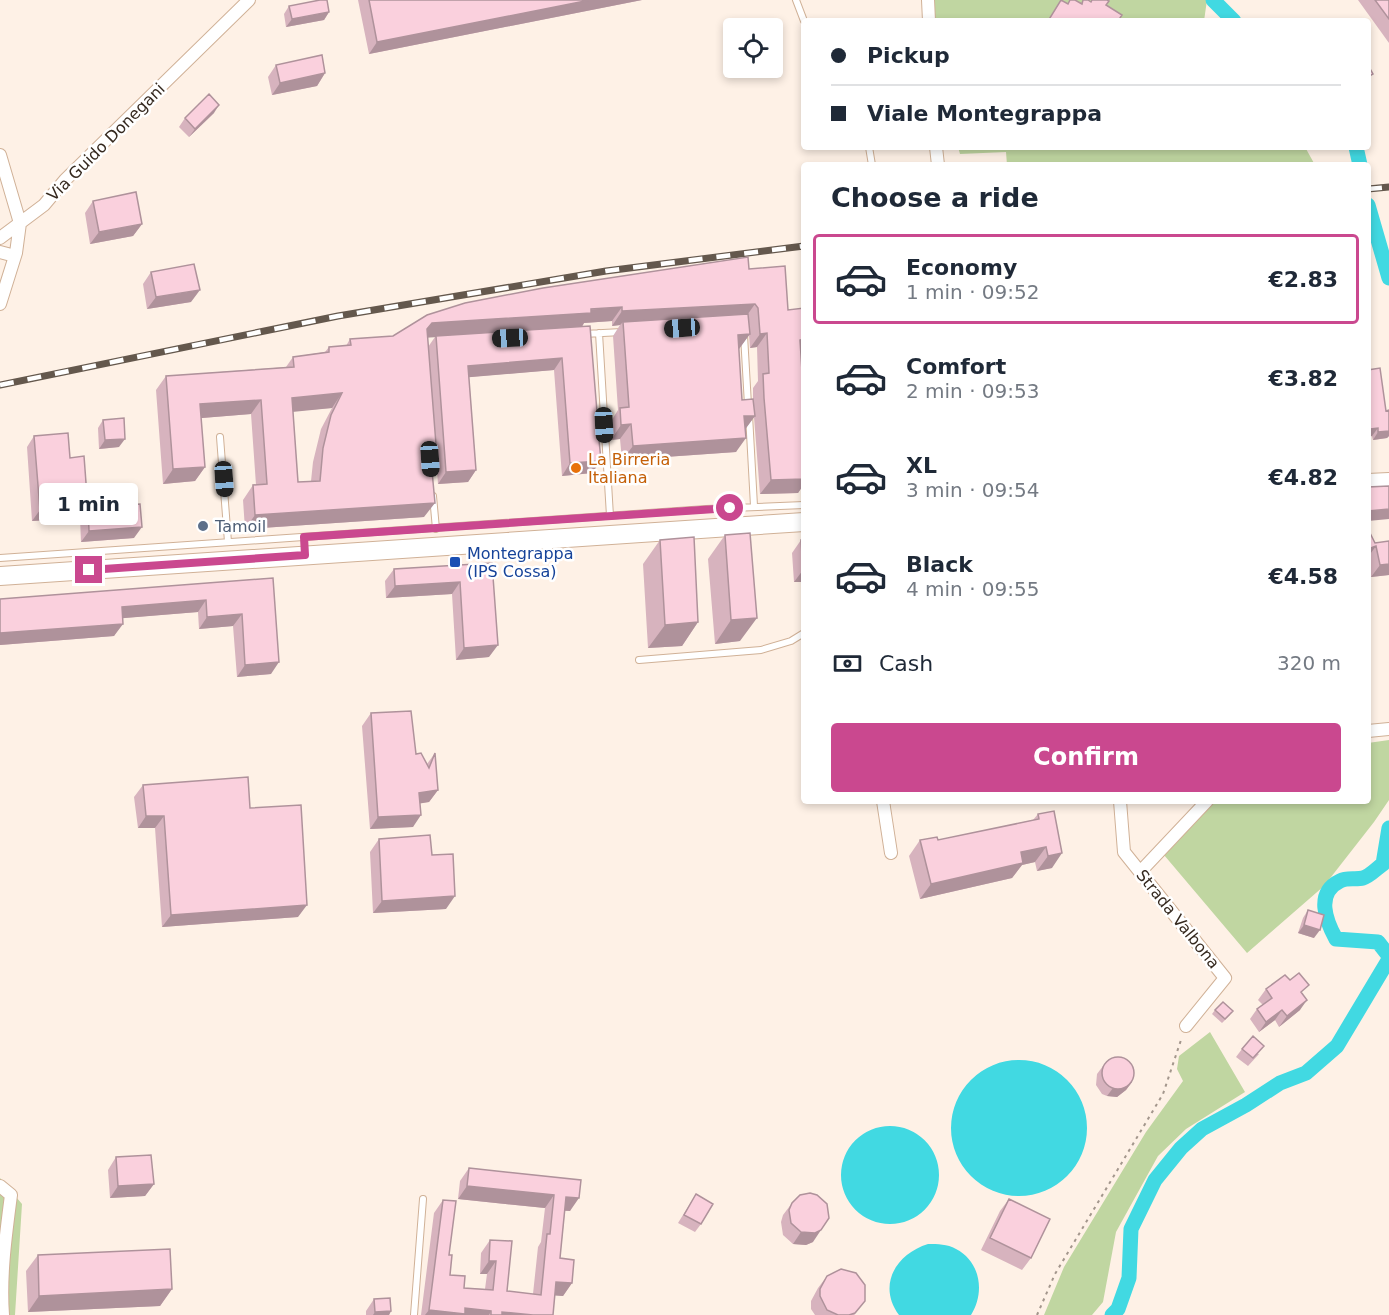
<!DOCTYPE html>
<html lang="en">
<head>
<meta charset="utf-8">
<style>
	:root { --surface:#fff; --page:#f6f6f7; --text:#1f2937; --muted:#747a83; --line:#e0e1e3; --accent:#ca488f }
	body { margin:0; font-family:"DejaVu Sans",sans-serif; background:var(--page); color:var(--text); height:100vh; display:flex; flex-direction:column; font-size:22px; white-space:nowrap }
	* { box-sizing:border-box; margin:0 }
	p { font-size:20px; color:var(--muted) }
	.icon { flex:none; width:33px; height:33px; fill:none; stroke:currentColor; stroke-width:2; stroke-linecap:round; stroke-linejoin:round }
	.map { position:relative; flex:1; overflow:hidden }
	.details { position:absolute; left:801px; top:162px; width:570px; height:642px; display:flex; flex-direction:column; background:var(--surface); border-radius:6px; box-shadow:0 3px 9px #0003 }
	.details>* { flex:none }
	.banner { position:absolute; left:801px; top:18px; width:570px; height:132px; border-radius:6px; box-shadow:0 3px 9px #0003; display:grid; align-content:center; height:132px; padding:0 30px; background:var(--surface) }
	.controls { position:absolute; left:723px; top:18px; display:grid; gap:12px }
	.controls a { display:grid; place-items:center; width:60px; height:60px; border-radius:6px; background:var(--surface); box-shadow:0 3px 9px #0003; font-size:30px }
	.end { position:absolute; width:27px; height:27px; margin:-14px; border:8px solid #ca488f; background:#fff; box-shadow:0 0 0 3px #fff }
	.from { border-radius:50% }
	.bubble { position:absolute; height:42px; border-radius:6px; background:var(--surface); box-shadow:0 3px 9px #0003; font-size:20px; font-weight:700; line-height:42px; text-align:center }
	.car { position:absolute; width:18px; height:36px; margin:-18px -9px; border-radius:8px; box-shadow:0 0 4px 2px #0007; background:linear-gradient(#222 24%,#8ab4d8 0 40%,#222 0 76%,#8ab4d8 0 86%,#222 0) }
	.banner b { display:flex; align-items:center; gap:21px; height:57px; font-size:22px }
	.banner b+b { border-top:2px solid var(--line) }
	.banner i { width:15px; height:15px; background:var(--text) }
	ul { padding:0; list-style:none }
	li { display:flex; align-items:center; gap:18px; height:90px; margin:0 12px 9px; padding:0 18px; border:3px solid transparent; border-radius:6px }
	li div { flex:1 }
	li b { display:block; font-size:22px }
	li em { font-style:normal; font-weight:700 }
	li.on { border-color:var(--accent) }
	li>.icon { width:54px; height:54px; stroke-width:1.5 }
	h2 { padding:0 30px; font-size:27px; line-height:72px }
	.pay { display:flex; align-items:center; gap:15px; height:66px; padding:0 30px; font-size:22px }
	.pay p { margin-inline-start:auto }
	.action { display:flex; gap:12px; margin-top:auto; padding:12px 30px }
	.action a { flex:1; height:69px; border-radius:6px; background:var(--accent); color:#fff; font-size:24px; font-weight:700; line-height:69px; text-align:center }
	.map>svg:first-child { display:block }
	.green { fill:#c0d6a1 }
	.water { fill:#41d9e2 }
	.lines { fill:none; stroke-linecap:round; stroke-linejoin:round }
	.canal { stroke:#41d9e2; stroke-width:15 }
	.lane-casing { stroke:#d0b197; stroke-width:8 }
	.street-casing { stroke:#d0b197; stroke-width:14 }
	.secondary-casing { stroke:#d0b197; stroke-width:20 }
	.path { stroke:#a3968c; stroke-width:2; stroke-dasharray:3 4.5; stroke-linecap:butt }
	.lane { stroke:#fff; stroke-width:6 }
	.street { stroke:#fff; stroke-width:12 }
	.secondary { stroke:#fff; stroke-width:18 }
	.rail-casing { stroke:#64584d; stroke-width:7 }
	.rail { stroke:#fff; stroke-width:4.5; stroke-dasharray:14; stroke-linecap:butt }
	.wall { fill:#d7b3be; fill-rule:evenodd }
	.shaded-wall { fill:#af929b }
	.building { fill:#fad0dd; stroke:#af929b; stroke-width:1.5; fill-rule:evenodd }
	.route { stroke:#ca488f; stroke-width:8 }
	.food-dot { fill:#e8710a; stroke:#fff; stroke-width:2 }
	.service-dot { fill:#5c6f8a; stroke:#fff; stroke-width:2 }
	.transit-dot { fill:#1a4fb4; stroke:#fff; stroke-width:2 }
	.labels { text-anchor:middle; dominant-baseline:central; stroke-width:5; stroke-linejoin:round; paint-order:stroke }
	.street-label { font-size:16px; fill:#35291f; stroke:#fff }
	.food-label { font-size:16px; fill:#c56008; stroke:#fff; text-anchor:start }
	.service-label { font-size:16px; fill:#4e5e75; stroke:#fff; text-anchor:start }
	.transit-label { font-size:16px; fill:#164399; stroke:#fff; text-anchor:start }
</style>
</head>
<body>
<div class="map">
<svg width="1389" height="1315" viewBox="0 0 1389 1315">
	<rect width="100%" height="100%" fill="#fef1e6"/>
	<!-- green -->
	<path class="green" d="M934,0H1207L1204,21H934Z
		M958,147H1305L1315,165H1007L1006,152L960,154Z
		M1389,740V800L1374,822L1324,886L1247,953L1164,855L1201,801H1368V743Z
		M1210,1032L1245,1092L1186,1129L1158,1156L1116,1232L1103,1302L1092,1315H1044L1064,1267L1146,1132L1183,1081L1177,1069L1179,1056Z
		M0,1178L22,1204L15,1315H0Z"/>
	<!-- water -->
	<path class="water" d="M951 1128a68 68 0 1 1 136 0a68 68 0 1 1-136 0Z
		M841 1175a49 49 0 1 1 98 0a49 49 0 1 1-98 0Z
		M928,1244C938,1244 947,1244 956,1249C981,1262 985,1293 971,1315H899C877,1285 896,1254 928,1244Z"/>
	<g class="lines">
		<!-- canal -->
		<path class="canal" d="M1213,0L1234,21
			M1356,147L1360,165
			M1368,205L1389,278
			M1389,828L1383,864C1377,868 1370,876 1363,878C1356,880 1347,877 1340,881C1315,893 1326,921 1336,939L1378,942L1389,956
			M1112,1315L1118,1309L1129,1278L1131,1229L1155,1180L1181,1148L1202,1129L1246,1105L1280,1083L1306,1073L1337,1046L1389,959"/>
		<defs>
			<path id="lane" d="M796,0L804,21
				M869,147L872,165
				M599,333L610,516
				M584,334L622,332
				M744,335L748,405
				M749,415L754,506
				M220,437L228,542
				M433,496L436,529
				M0,558L706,509L804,505
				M639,660L761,650L791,641L804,633
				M414,1315L423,1199"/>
			<path id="street" d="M928,0L929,21
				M936,147L938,165
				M0,155L20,223L16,253L0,304
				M0,238L44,205L65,180L249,0
				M0,252L15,256
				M1368,731L1389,729
				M883,801L891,853
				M1120,801L1124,852L1225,978L1186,1026
				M1140,872L1207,801
				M0,1186L11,1195C6,1234 0,1275 3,1315"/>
			<path id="secondary" d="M1368,483L1389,482
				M0,576L804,522"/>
		</defs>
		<!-- lane casing -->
		<use href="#lane" class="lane-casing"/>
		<!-- street casing -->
		<use href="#street" class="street-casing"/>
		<!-- secondary casing -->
		<use href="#secondary" class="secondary-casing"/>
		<!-- path -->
		<path class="path" d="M1037,1315L1055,1274L1163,1094L1182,1037"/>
		<!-- lane -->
		<use href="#lane" class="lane"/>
		<!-- street -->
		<use href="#street" class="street"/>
		<!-- secondary -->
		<use href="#secondary" class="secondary"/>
		<defs>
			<path id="rail" d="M1368,189L1389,187
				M0,385L338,316L606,271L804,246"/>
		</defs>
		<!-- rail casing -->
		<use href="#rail" class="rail-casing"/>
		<!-- rail -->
		<use href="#rail" class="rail"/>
	</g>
	<!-- wall -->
	<path class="wall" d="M358,0H642L369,54Z
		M1358,0H1389V43Z
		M289,6L329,12L324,20L286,27L284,14Z
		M276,65L325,73L317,86L272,95L268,77Z
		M214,113L189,137L179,127L185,118Z
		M93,201L142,224L133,236L90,244L85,213Z
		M749,269L788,310L804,353H801L804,408V484L798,493L760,494L754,417L745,429L736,452L622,460L620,439L611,440L610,423L618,410L613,336L620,325L612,326V321L584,323L582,327L597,412L609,428L600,440H599L592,473L562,476L554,370L469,377L476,470L468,482L438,484L437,471L432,478L424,517L245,529L243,500L253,485H256L251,414L201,418L205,467L195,481L163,484L156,390L166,376L286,367L293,357L325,352L329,347L346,346L350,339L393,336ZM749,335L750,348L757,347L758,381L753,388V399L742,400L739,349ZM427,337H435L428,347ZM332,408L321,429L313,462L311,481L298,482L293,411Z
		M151,272L191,302L147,309L143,284Z
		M1368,370L1386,411L1389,410V436L1387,438L1373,440L1372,436L1368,437Z
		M103,420L119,447L99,449L98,428Z
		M34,436L87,496L102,506L134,538L81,542L80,518L32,521L27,447Z
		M1368,529L1389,575L1371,577L1368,559Z
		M725,535L740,641L715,644L708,559Z
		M660,540L698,622L682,646L648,648L643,564Z
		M801,540L804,582H794L792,553Z
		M492,563L489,657L456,660L452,594L386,598L385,581L394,569Z
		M273,578L271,674L237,677L233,626L199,629L198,612L123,618L114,636L0,645V599Z
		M371,713L427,764L435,753L438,790L429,802L420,803L413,827L370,829L362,726Z
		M143,785L250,808L298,917L162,927L155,828H138L134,797Z
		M1038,814L1052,868L1037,871L1035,862L1022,865L1012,878L920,899L909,856L920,840H938L1033,820Z
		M379,839L432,855L446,909L373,913L370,852Z
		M1308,910L1314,938L1298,933L1303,918Z
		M1266,989L1303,994L1300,1010L1279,1027L1275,1020L1259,1032L1250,1019L1257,1009L1263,1005L1258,1000Z
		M1215,1010L1230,1015L1222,1023L1212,1014Z
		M1242,1049L1259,1054L1248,1066L1236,1057Z
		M1103,1066L1132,1082L1126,1090L1117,1097L1107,1096L1102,1094L1096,1085L1097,1074Z
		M116,1157L154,1184L145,1196L110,1198L108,1170Z
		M469,1168L581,1180L570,1211H565L560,1258L572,1283L563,1296L555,1295L553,1315H421L434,1213L443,1200L450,1275L464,1288L485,1289L487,1274H480L481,1253L490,1240L507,1291L533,1294L538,1247L541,1242L545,1208L458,1199L460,1181Z
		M696,1194L701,1224L695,1232L678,1223Z
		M1009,1199L1031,1258L1022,1270L981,1250L1000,1211Z
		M792,1203L813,1242L806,1245L793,1244L783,1235L781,1222L783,1215Z
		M38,1255L172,1289L160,1306L28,1312L26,1271Z
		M827,1276L855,1315H815L811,1309V1301L818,1288Z
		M374,1299L391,1311L389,1315H366V1311Z"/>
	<!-- shaded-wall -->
	<path class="shaded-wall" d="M590,0H642L369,54L377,42Z
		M329,12L324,20L286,27L292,19Z
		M325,73L317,86L272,95L280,83Z
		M219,105L214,113L189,137L195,129Z
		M142,224L133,236L90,244L99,232Z
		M200,290L191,302L147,309L156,297Z
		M755,304L745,318L623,322L620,325L612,326L622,311Z
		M622,307L612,321L584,323L581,328L422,338L427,329L432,323Z
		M767,333L757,347L750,348L760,334Z
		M750,334L739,349L738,335Z
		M804,339V353L790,354L800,340Z
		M562,358L554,370L460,378L468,366Z
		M342,393L332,408L282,413L292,398Z
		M261,400L251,414L190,419L200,404Z
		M744,416H755L744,431Z
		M631,424L620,439L611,440L621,425Z
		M609,428L600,440L590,441L598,429Z
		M1378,428L1372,436L1368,437V433L1370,429Z
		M1389,431V436L1387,438L1373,440L1378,432Z
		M746,438L736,452L622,460L633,446Z
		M125,439L119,447L99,449L105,440Z
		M601,461L592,473L562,476L570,463Z
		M205,467L195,481L163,484L173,469Z
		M438,470L427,485L432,471Z
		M476,470L468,482L438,484L446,472Z
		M804,479V484L798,493L760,494L771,480Z
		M435,503L424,517L245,529L255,515Z
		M88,507L80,518L32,521L40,510Z
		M1389,509V519L1368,521V511Z
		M142,527L134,538L81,542L89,531Z
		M1376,546L1368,557V549Z
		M1389,564V575L1371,577L1380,565Z
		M803,570H804V582H794Z
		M460,582L452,594L386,598L395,586Z
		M206,600L198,612L113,619L122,607Z
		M242,614L233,626L199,629L207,617Z
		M757,618L740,641L715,644L731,620Z
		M698,622L682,646L648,648L665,625Z
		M123,624L114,636L0,645V633Z
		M498,645L489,657L456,660L464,648Z
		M279,662L271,674L237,677L245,665Z
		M438,790L429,802L411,805L419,793Z
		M421,815L413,827L370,829L378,817Z
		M146,816H164L155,828H138Z
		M1046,847L1035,862L1022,865L1012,878L920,899L931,884L1021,852Z
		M1062,853L1052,868L1037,871L1048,856Z
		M455,896L446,909L373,913L382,901Z
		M307,905L298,917L162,927L171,915Z
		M1304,925L1320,930L1314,938L1298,933Z
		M1307,1000L1300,1010L1279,1027L1287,1016Z
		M1282,1010L1275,1020L1259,1032L1266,1022Z
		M1132,1082L1126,1090L1117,1097L1107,1096L1113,1088Z
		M154,1184L145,1196L110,1198L118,1186Z
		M467,1186L554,1195L545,1208L458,1199Z
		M566,1197L579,1198L570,1211L557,1210Z
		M821,1230L813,1242L806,1245L793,1244L801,1232Z
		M489,1261H496L487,1274H480Z
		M556,1282L572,1283L563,1296L547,1295Z
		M172,1289L160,1306L28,1312L39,1296Z
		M465,1308L491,1311L489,1315H425L429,1310Z
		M391,1311L389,1315H373L375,1312Z
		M502,1312L533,1315H500Z"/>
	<!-- building -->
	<path class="building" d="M320,0H327L329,12L292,19L289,6Z
		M369,0H590L377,42Z
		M1061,0L1068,4L1070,0H1075L1082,4L1083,0H1088L1091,2L1092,0H1107L1109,1L1106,5L1122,15L1118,21H1048Z
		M1375,0H1389V19Z
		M322,55L325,73L280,83L276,65Z
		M1368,65L1373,74L1368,77Z
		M209,94L219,105L195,129L185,118Z
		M136,192L142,224L99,232L93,201Z
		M748,257L749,269L785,266L788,310L804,308V339L800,340L802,371H804V385L803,386L804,408V479L771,480L764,398L763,374L769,373L767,333L760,334L758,308L755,304L622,311V307L591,309V313L432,323L427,329L438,470L432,471L435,503L255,515L253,485L267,484L261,400L200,404L205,467L173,469L166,376L294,367L293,357L329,352V347L351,345L350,339L393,336L427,315L465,303L543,288ZM342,393L331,415L323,448L320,481L298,482L292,398Z
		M194,264L200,290L156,297L151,272Z
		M748,314L750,334L738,335L742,400L753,399L755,416H744L746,438L633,446L631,424L621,425L620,408L629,407L623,322Z
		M590,326L597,412L608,411L609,428L598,429L601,461L570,463L562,358L468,366L476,470L446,472L436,336Z
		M1380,368L1386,411L1389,410V431L1378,432V428L1370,429L1368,418V370Z
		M124,418L125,439L105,440L103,420Z
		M68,433L70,458L84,456L87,496H102V506L140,504L142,527L89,531L88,507L40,510L34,436Z
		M1389,486V509L1368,511V487Z
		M1368,529L1375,543L1389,541V564L1380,565L1376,546L1368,549Z
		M750,533L757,618L731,620L725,535Z
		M694,537L698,622L665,625L660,540Z
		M801,540H804V570H803Z
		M492,563L498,645L464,648L460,582L395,586L394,569Z
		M273,578L279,662L245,665L242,614L207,617L206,600L122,607L123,624L0,633V599Z
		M411,711L416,754L421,753L429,768L435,753L438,790L419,793L421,815L378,817L371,713Z
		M248,777L250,808L301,805L307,905L171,915L164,816H146L143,785Z
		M1054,811L1062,853L1048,856L1046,847L1021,852L1023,863L931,884L920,840L937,837L938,840L1039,819L1038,814Z
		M430,835L432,855L453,854L455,896L382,901L379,839Z
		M1308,910L1324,915L1320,930L1304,925Z
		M1299,973L1309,985L1301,992L1307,1000L1287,1016L1282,1010L1266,1022L1257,1009L1272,998L1266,989L1285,975L1290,980Z
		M1223,1002L1233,1011L1225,1019L1215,1010Z
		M1253,1036L1264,1046L1253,1058L1242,1049Z
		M1102 1073a16 16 0 1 1 32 0a16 16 0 1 1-32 0Z
		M151,1155L154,1184L118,1186L116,1157Z
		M469,1168L581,1180L579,1198L566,1197L560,1258L574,1260L572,1283L556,1282L553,1315H533L502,1312V1315H491V1311L465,1308V1314L429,1310L443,1200L456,1201L449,1255H452L450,1275L465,1276L464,1288L493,1290L496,1261H489L490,1240L512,1241L507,1291L541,1295L547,1234H550L554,1195L467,1186Z
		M810,1193L817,1195L827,1204L829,1218L821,1230L815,1233L801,1232L791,1223L789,1210L792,1203L800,1195Z
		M696,1194L713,1204L701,1224L684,1215Z
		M1009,1199L1050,1219L1031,1258L990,1238Z
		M170,1249L172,1289L39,1296L38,1255Z
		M841,1269L856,1273L865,1285V1301L855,1313L849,1315H838L827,1310L820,1296V1289L827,1276Z
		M390,1298L391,1311L375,1312L374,1299Z"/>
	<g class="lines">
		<!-- route -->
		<path class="route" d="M89,570L305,555L304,537L730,508"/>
	</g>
	<!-- markers -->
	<circle class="food-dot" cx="576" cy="468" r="6"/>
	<circle class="service-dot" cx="203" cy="526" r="6"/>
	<rect class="transit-dot" x="449" y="556" width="12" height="12" rx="3"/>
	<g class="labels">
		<!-- street labels -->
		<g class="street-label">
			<text transform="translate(106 142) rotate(-45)">Via Guido Donegani</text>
			<text transform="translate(1178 919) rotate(51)">Strada Valbona</text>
		</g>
		<!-- food labels -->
		<g class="food-label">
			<text x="588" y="459">La Birreria<tspan x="588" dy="18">Italiana</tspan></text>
		</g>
		<!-- service labels -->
		<g class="service-label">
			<text x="215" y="526">Tamoil</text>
		</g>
		<!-- transit labels -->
		<g class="transit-label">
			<text x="467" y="553">Montegrappa<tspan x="467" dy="18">(IPS Cossa)</tspan></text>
		</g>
	</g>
</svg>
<div class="controls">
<a><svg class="icon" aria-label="locate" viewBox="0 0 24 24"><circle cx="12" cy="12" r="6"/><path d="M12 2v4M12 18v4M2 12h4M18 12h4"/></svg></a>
</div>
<i class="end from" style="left:730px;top:508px"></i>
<i class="end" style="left:89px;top:570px"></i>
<div class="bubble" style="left:39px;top:483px;width:99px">1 min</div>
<i class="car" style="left:682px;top:328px;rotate:266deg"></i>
<i class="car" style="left:510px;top:338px;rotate:267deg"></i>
<i class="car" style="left:604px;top:425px;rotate:177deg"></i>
<i class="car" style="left:430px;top:459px;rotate:176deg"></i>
<i class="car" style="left:224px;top:479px;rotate:176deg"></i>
<div class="banner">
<b><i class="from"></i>Pickup</b>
<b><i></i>Viale Montegrappa</b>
</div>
<section class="details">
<h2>Choose a ride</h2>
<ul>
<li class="on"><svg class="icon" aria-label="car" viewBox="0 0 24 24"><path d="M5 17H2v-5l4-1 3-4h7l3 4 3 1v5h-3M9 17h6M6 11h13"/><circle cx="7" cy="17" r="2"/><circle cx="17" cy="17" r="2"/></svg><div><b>Economy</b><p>1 min · 09:52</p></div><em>€2.83</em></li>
<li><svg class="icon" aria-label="car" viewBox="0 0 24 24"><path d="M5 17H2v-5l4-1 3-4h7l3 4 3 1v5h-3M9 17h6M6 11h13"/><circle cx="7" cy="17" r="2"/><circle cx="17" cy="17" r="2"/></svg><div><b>Comfort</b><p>2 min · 09:53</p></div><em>€3.82</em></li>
<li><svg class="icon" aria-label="car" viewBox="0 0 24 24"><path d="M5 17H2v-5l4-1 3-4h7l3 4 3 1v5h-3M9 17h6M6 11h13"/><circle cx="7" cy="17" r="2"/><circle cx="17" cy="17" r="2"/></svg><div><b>XL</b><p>3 min · 09:54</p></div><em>€4.82</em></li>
<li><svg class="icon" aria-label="car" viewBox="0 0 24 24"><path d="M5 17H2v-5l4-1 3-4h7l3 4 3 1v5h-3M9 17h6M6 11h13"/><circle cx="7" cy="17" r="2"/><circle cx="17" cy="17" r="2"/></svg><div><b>Black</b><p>4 min · 09:55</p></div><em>€4.58</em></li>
</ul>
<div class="pay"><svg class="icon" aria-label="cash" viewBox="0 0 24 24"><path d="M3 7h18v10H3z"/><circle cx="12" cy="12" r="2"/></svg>Cash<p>320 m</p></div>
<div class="action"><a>Confirm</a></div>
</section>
</div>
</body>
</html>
